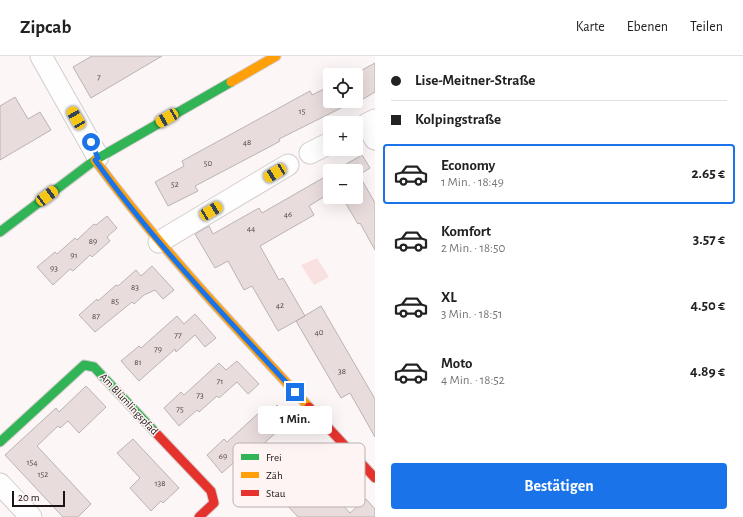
<!DOCTYPE html>
<html lang="de">
<head>
<meta charset="utf-8">
<style>
	:root { --surface:#fff; --page:#f2f2f2; --text:#222; --muted:#767676; --line:#e0e0e0; --accent:#1a73e8 }
	body { margin:0; font-family:"Alegreya Sans",sans-serif; background:var(--page); color:var(--text); height:100vh; display:flex; flex-direction:column; font-size:15px; white-space:nowrap }
	* { box-sizing:border-box; margin:0 }
	p { font-size:13px; color:var(--muted) }
	.icon { flex:none; width:22px; height:22px; fill:none; stroke:currentColor; stroke-width:2; stroke-linecap:round; stroke-linejoin:round }
	.map { position:relative; flex:1; overflow:hidden }
	.side { display:flex; flex-direction:column; background:var(--surface); width:368px }
	.side>* { flex:none }
	.guide { display:grid; align-content:center; height:88px; padding:0 16px; background:var(--surface) }
	.buttons { position:absolute; left:323px; top:12px; display:grid; gap:8px }
	.buttons a { display:grid; place-items:center; width:40px; height:40px; border-radius:4px; background:var(--surface); box-shadow:0 4px 16px #0002; font-size:20px }
	.scale { position:absolute; left:12px; bottom:10px; width:53px; box-sizing:border-box; padding-left:4px; border:2px solid #1d1515; border-top:0; font-size:11px; line-height:14px; white-space:nowrap; color:#1d1515; -webkit-text-stroke:3px #fef4f4; paint-order:stroke }
	.end { position:absolute; width:18px; height:18px; margin:-9px; border:5px solid #1a73e8; background:#fff; box-shadow:0 0 0 2px #fff }
	.from { border-radius:50% }
	.bubble { position:absolute; height:28px; border-radius:4px; background:var(--surface); box-shadow:0 4px 16px #0002; font-size:13px; font-weight:700; line-height:28px; text-align:center }
	.car { position:absolute; width:12px; height:24px; margin:-12px -6px; border-radius:5px; box-shadow:0 0 3px 1px #0007; background:linear-gradient(#f5c518 24%,#345 0 40%,#f5c518 0 76%,#345 0 86%,#f5c518 0) }
	.guide b { display:flex; align-items:center; gap:14px; height:38px; font-size:15px }
	.guide b+b { border-top:1px solid var(--line) }
	.guide i { width:10px; height:10px; background:var(--text) }
	ul { padding:0; list-style:none }
	li { display:flex; align-items:center; gap:12px; height:60px; margin:0 8px 6px; padding:0 8px; border:2px solid transparent; border-radius:4px }
	li div { flex:1 }
	li b { display:block; font-size:15px }
	li em { font-style:normal; font-weight:700 }
	li.on { border-color:var(--accent) }
	li>.icon { width:36px; height:36px; stroke-width:1.5 }
	.action { display:flex; gap:8px; margin-top:auto; padding:8px 16px }
	.action a { flex:1; height:46px; border-radius:4px; background:var(--accent); color:#fff; font-size:16px; font-weight:700; line-height:46px; text-align:center }
	header { display:flex; align-items:center; gap:24px; box-sizing:border-box; height:56px; padding:0 20px; background:var(--surface); border-bottom:1px solid var(--line) }
	header strong { font-size:19px }
	nav { display:flex; gap:22px; margin-inline-start:auto; font-size:14px }
	main { display:flex; flex:1; min-height:0 }
	.map>svg:first-child { display:block }
	.green { fill:#fae1e1 }
	.building { fill:#e9dcdc; stroke:#bab3b3 }
	.lines { fill:none; stroke-linecap:round; stroke-linejoin:round }
	.street-casing { stroke:#d4cccc; stroke-width:23 }
	.fast-casing { stroke:#d4cccc; stroke-width:11 }
	.slow-casing { stroke:#d4cccc; stroke-width:11 }
	.jam-casing { stroke:#d4cccc; stroke-width:11 }
	.street { stroke:#fffefe; stroke-width:21 }
	.fast { stroke:#30b455; stroke-width:9 }
	.slow { stroke:#ff9f0a; stroke-width:9 }
	.jam { stroke:#e5322d; stroke-width:9 }
	.route { stroke:#1a73e8; stroke-width:5 }
	.labels { text-anchor:middle; dominant-baseline:central; stroke-width:3; stroke-linejoin:round; paint-order:stroke }
	.number-label { font-size:9px; fill:#504747 }
	.street-label { font-size:11px; fill:#1d1515; stroke:#fef4f4 }
	.key { fill:#fef4f4; stroke:#bab1b1; stroke-width:1 }
	.key-label { font-size:11px; fill:#1d1515 }
</style>
</head>
<body>
<header>
<strong>Zipcab</strong>
<nav><a>Karte</a><a>Ebenen</a><a>Teilen</a></nav>
</header>
<main>
<div class="map">
<svg width="375" height="461" viewBox="0 0 375 461">
	<rect width="100%" height="100%" fill="#fcf6f6"/>
	<!-- green -->
	<path class="green" d="M317,202L329,221L314,229L301,209Z"/>
	<!-- building -->
	<path class="building" d="M92,0H162L91,42L73,11Z
		M375,7V36L363,43L362,42L356,44V19H353Z
		M330,30V45H355L279,83L280,85L273,89L195,130L198,135L168,150L155,126L184,110L182,105L310,35L312,39Z
		M15,41L28,63L40,56L51,74L0,104V50Z
		M362,99L370,112L359,119L375,147V194L360,167L358,168L342,141H356V115H334Z
		M330,118V137L309,150L314,159L260,190L279,224L283,222L305,260L278,275L252,230L244,234L228,205L215,212L195,178L209,170L213,178L259,152L262,157Z
		M107,160L117,172L107,181L110,185L92,201L90,199L73,215L70,213L53,229L37,211L55,196L57,198L75,182L77,184L94,168L96,169Z
		M152,210L174,234L163,243L155,234L144,239L134,248L132,246L95,276L79,259L97,243L98,245L116,229L118,230L136,214L141,220Z
		M321,250L375,343V381L350,337L341,342L296,265Z
		M195,258L216,282L205,291L195,279L176,296L175,293L139,325L121,305L139,290L141,292L177,260L184,268Z
		M237,305L259,328L248,338L237,326L219,342L217,340L199,356L197,354L179,370L164,352L181,336L184,339L219,307L226,314Z
		M86,330L106,351L79,377L68,365L60,372L58,370L37,390L91,448L78,461H63L5,399L56,352L59,356Z
		M277,349L293,366L283,376L280,373L260,391L278,412L298,394L314,411L311,414L350,457L366,443L375,453V461H298L286,448L294,441L273,417L265,423L245,401L242,403L240,401L222,417L207,399L224,383L227,386L262,354L267,359Z
		M133,383L179,432L163,447L161,445L151,455L130,432L140,422L117,397Z"/>
	<g class="lines">
		<defs>
			<path id="street" d="M41,0L98,101
				M375,64L367,68L375,83
				M310,97L330,87
				M159,186L288,109
				M0,428L31,461"/>
			<path id="fast" d="M0,176L95,104L231,26
				M0,386L84,309L94,311L155,376"/>
			<path id="slow" d="M231,26L276,0
				M95,104C160,192 235,271 309,351"/>
			<path id="jam" d="M309,351L375,422
				M155,376L211,435L214,447L199,461"/>
		</defs>
		<!-- street casing -->
		<use href="#street" class="street-casing"/>
		<!-- fast casing -->
		<use href="#fast" class="fast-casing"/>
		<!-- slow casing -->
		<use href="#slow" class="slow-casing"/>
		<!-- jam casing -->
		<use href="#jam" class="jam-casing"/>
		<!-- street -->
		<use href="#street" class="street"/>
		<!-- fast -->
		<use href="#fast" class="fast"/>
		<!-- slow -->
		<use href="#slow" class="slow"/>
		<!-- jam -->
		<use href="#jam" class="jam"/>
	</g>
	<g class="lines">
		<!-- route -->
		<path class="route" d="M91,86L98,102L95,104C154,187 226,261 295,336"/>
	</g>
	<g class="labels">
		<!-- number labels -->
		<g class="number-label">
			<text x="99" y="21">7</text>
			<text x="302" y="55">15</text>
			<text x="247" y="86">48</text>
			<text x="208" y="107">50</text>
			<text x="175" y="128">52</text>
			<text x="288" y="158">46</text>
			<text x="251" y="172">44</text>
			<text x="93" y="185">89</text>
			<text x="74" y="199">91</text>
			<text x="54" y="212">93</text>
			<text x="135" y="231">83</text>
			<text x="115" y="245">85</text>
			<text x="280" y="249">42</text>
			<text x="96" y="260">87</text>
			<text x="319" y="276">40</text>
			<text x="178" y="279">77</text>
			<text x="158" y="293">79</text>
			<text x="138" y="306">81</text>
			<text x="342" y="315">38</text>
			<text x="220" y="325">71</text>
			<text x="200" y="339">73</text>
			<text x="180" y="353">75</text>
			<text x="223" y="400">69</text>
			<text x="32" y="406">154</text>
			<text x="43" y="418">152</text>
			<text x="160" y="427">138</text>
		</g>
		<!-- street labels -->
		<g class="street-label">
			<text transform="translate(129 348) rotate(47)">Am Blümlingspfad</text>
		</g>
	</g>
	<!-- legend -->
	<rect x="233" y="387" width="132" height="64" rx="6" class="key"/>
	<rect x="241" y="398" width="18" height="6" fill="#30b455"/>
	<rect x="241" y="416" width="18" height="6" fill="#ff9f0a"/>
	<rect x="241" y="434" width="18" height="6" fill="#e5322d"/>
	<g class="key-label">
		<text x="266" y="405">Frei</text>
		<text x="266" y="423">Zäh</text>
		<text x="266" y="441">Stau</text>
	</g>
</svg>
<div class="buttons">
<a><svg class="icon" aria-label="locate" viewBox="0 0 24 24"><circle cx="12" cy="12" r="6"/><path d="M12 2v4M12 18v4M2 12h4M18 12h4"/></svg></a>
<a>+</a>
<a>−</a>
</div>
<div class="scale">20 m</div>
<i class="end from" style="left:91px;top:86px"></i>
<i class="end" style="left:295px;top:336px"></i>
<div class="bubble" style="left:258px;top:350px;width:74px">1 Min.</div>
<i class="car" style="left:76px;top:62px;rotate:330deg"></i>
<i class="car" style="left:167px;top:62px;rotate:240deg"></i>
<i class="car" style="left:275px;top:117px;rotate:239deg"></i>
<i class="car" style="left:47px;top:140px;rotate:53deg"></i>
<i class="car" style="left:211px;top:155px;rotate:59deg"></i>
</div>
<section class="side">
<div class="guide">
<b><i class="from"></i>Lise-Meitner-Straße</b>
<b><i></i>Kolpingstraße</b>
</div>
<ul>
<li class="on"><svg class="icon" aria-label="car" viewBox="0 0 24 24"><path d="M5 17H2v-5l4-1 3-4h7l3 4 3 1v5h-3M9 17h6M6 11h13"/><circle cx="7" cy="17" r="2"/><circle cx="17" cy="17" r="2"/></svg><div><b>Economy</b><p>1 Min. · 18:49</p></div><em>2.65 €</em></li>
<li><svg class="icon" aria-label="car" viewBox="0 0 24 24"><path d="M5 17H2v-5l4-1 3-4h7l3 4 3 1v5h-3M9 17h6M6 11h13"/><circle cx="7" cy="17" r="2"/><circle cx="17" cy="17" r="2"/></svg><div><b>Komfort</b><p>2 Min. · 18:50</p></div><em>3.57 €</em></li>
<li><svg class="icon" aria-label="car" viewBox="0 0 24 24"><path d="M5 17H2v-5l4-1 3-4h7l3 4 3 1v5h-3M9 17h6M6 11h13"/><circle cx="7" cy="17" r="2"/><circle cx="17" cy="17" r="2"/></svg><div><b>XL</b><p>3 Min. · 18:51</p></div><em>4.50 €</em></li>
<li><svg class="icon" aria-label="car" viewBox="0 0 24 24"><path d="M5 17H2v-5l4-1 3-4h7l3 4 3 1v5h-3M9 17h6M6 11h13"/><circle cx="7" cy="17" r="2"/><circle cx="17" cy="17" r="2"/></svg><div><b>Moto</b><p>4 Min. · 18:52</p></div><em>4.89 €</em></li>
</ul>
<div class="action"><a>Bestätigen</a></div>
</section>
</main>
</body>
</html>
